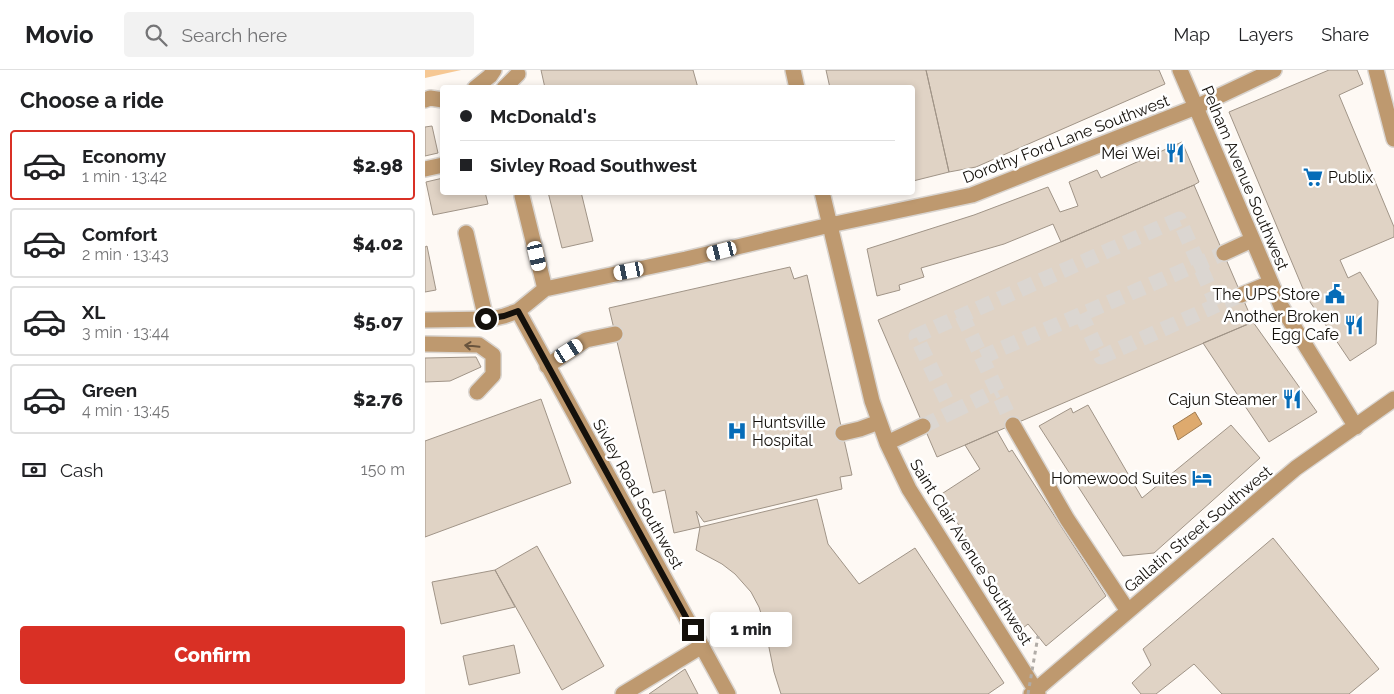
<!DOCTYPE html>
<html lang="en">
<head>
<meta charset="utf-8">
<style>
	:root { --surface:#fff; --page:#f2f2f2; --text:#202124; --muted:#757577; --line:#e0e0e0; --accent:#d93025 }
	body { margin:0; font-family:Raleway,sans-serif; background:var(--page); color:var(--text); height:100vh; display:flex; flex-direction:column; font-size:19px; white-space:nowrap }
	* { box-sizing:border-box; margin:0 }
	p { font-size:16px; color:var(--muted) }
	.icon { flex:none; width:28px; height:28px; fill:none; stroke:currentColor; stroke-width:2; stroke-linecap:round; stroke-linejoin:round }
	.map { position:relative; flex:1; overflow:hidden }
	.drawer { display:flex; flex-direction:column; background:var(--surface); width:425px }
	.drawer>* { flex:none }
	.banner { position:absolute; left:15px; top:15px; width:475px; height:110px; border-radius:5px; box-shadow:0 2px 8px #0003; display:grid; align-content:center; height:110px; padding:0 20px; background:var(--surface) }
	.end { position:absolute; width:22px; height:22px; margin:-11px; border:6px solid #14100b; background:#fff; box-shadow:0 0 0 2px #fff }
	.from { border-radius:50% }
	.bubble { position:absolute; height:35px; border-radius:5px; background:var(--surface); box-shadow:0 2px 8px #0003; font-size:16px; font-weight:800; line-height:35px; text-align:center }
	.car { position:absolute; width:15px; height:30px; margin:-15px -8px; border-radius:6px; box-shadow:0 0 4px 1px #0007; background:linear-gradient(#fff 24%,#345 0 40%,#fff 0 76%,#345 0 86%,#fff 0) }
	.banner b { display:flex; align-items:center; gap:18px; height:48px; font-size:19px }
	.banner b+b { border-top:1px solid var(--line) }
	.banner i { width:12px; height:12px; background:var(--text) }
	ul { padding:0; list-style:none }
	li { display:flex; align-items:center; gap:15px; height:70px; margin:0 10px 8px; padding:0 10px; border:2px solid var(--line); border-radius:5px }
	li div { flex:1 }
	li b { display:block; font-size:19px }
	li em { font-style:normal; font-weight:800 }
	li.current { border-color:var(--accent) }
	li>.icon { width:45px; height:45px; stroke-width:1.5 }
	h2 { padding:0 20px; font-size:22px; line-height:60px }
	.pay { display:flex; align-items:center; gap:12px; height:55px; padding:0 20px; font-size:19px }
	.pay p { margin-inline-start:auto }
	.button { display:flex; gap:10px; margin-top:auto; padding:10px 20px }
	.button a { flex:1; height:58px; border-radius:5px; background:var(--accent); color:#fff; font-size:20px; font-weight:800; line-height:58px; text-align:center }
	header { display:flex; align-items:center; gap:30px; box-sizing:border-box; height:70px; padding:0 25px; background:var(--surface); border-bottom:1px solid var(--line) }
	header strong { font-size:24px }
	nav { display:flex; gap:28px; margin-inline-start:auto; font-size:18px }
	.search { width:350px; height:45px; background:var(--page); display:flex; align-items:center; gap:12px; box-sizing:border-box; padding:0 18px; border-radius:5px; color:var(--muted); font-size:19px }
	main { display:flex; flex:1; min-height:0 }
	.map>svg:first-child { display:block }
	.green { fill:#f6c894 }
	.water { fill:#deaa6e; stroke:#a17c50 }
	.building { fill:#e0d3c5; stroke:#a09487 }
	.lines { fill:none; stroke-linecap:round; stroke-linejoin:round }
	.minor-tunnel { stroke:#dbd6d1; stroke-width:15; stroke-dasharray:15 8; stroke-linecap:butt }
	.minor-casing { stroke:#d9d4cf; stroke-width:18 }
	.minor { stroke:#be996f; stroke-width:15 }
	.path-bridge { stroke:#b1aca7; stroke-width:3; stroke-dasharray:4 4; stroke-linecap:butt }
	.oneway { stroke:#69543d }
	.route { stroke:#14100b; stroke-width:6 }
	.labels { text-anchor:middle; dominant-baseline:central; stroke-width:5; stroke-linejoin:round; paint-order:stroke }
	.street-label { font-size:16px; fill:#14100b; stroke:#fff }
	.poi-label { font-size:16px; fill:#14100b; stroke:#fff; text-anchor:end }
</style>
</head>
<body>
<header>
<strong>Movio</strong>
<div class="search"><svg class="icon" aria-label="search" viewBox="0 0 24 24"><circle cx="10" cy="10" r="6"/><path d="M15 15l6 6"/></svg>Search here</div>
<nav><a>Map</a><a>Layers</a><a>Share</a></nav>
</header>
<main>
<section class="drawer">
<h2>Choose a ride</h2>
<ul>
<li class="current"><svg class="icon" aria-label="car" viewBox="0 0 24 24"><path d="M5 17H2v-5l4-1 3-4h7l3 4 3 1v5h-3M9 17h6M6 11h13"/><circle cx="7" cy="17" r="2"/><circle cx="17" cy="17" r="2"/></svg><div><b>Economy</b><p>1 min · 13:42</p></div><em>$2.98</em></li>
<li><svg class="icon" aria-label="car" viewBox="0 0 24 24"><path d="M5 17H2v-5l4-1 3-4h7l3 4 3 1v5h-3M9 17h6M6 11h13"/><circle cx="7" cy="17" r="2"/><circle cx="17" cy="17" r="2"/></svg><div><b>Comfort</b><p>2 min · 13:43</p></div><em>$4.02</em></li>
<li><svg class="icon" aria-label="car" viewBox="0 0 24 24"><path d="M5 17H2v-5l4-1 3-4h7l3 4 3 1v5h-3M9 17h6M6 11h13"/><circle cx="7" cy="17" r="2"/><circle cx="17" cy="17" r="2"/></svg><div><b>XL</b><p>3 min · 13:44</p></div><em>$5.07</em></li>
<li><svg class="icon" aria-label="car" viewBox="0 0 24 24"><path d="M5 17H2v-5l4-1 3-4h7l3 4 3 1v5h-3M9 17h6M6 11h13"/><circle cx="7" cy="17" r="2"/><circle cx="17" cy="17" r="2"/></svg><div><b>Green</b><p>4 min · 13:45</p></div><em>$2.76</em></li>
</ul>
<div class="pay"><svg class="icon" aria-label="cash" viewBox="0 0 24 24"><path d="M3 7h18v10H3z"/><circle cx="12" cy="12" r="2"/></svg>Cash<p>150 m</p></div>
<div class="button"><a>Confirm</a></div>
</section>
<div class="map">
<svg width="969" height="624" viewBox="0 0 969 624">
	<rect width="100%" height="100%" fill="#fef9f4"/>
	<!-- green -->
	<path class="green" d="M0,0H36L0,8Z"/>
	<!-- water -->
	<path class="water" d="M770,342L777,354L753,370L748,356Z"/>
	<!-- building -->
	<path class="building" d="M116,0H268L273,18H120Z
		M401,0H501L524,102L488,111V18H405Z
		M501,0H734L740,14L551,97L524,102Z
		M904,0H932L938,14L914,25L969,157V167L915,190L923,208L935,202L953,231L951,274L925,291L881,226L804,42Z
		M7,56L13,83L0,86V57Z
		M757,72L774,112L769,115L636,172L628,154L579,174L496,198L499,207L474,215L475,220L452,226L442,179L549,145L623,117L635,142L653,136L644,112L672,100L676,108Z
		M18,108V122H60L63,134L8,145L1,112Z
		M769,115L828,252L512,387L453,250Z
		M123,122H156L168,171L137,178Z
		M2,176L11,220L0,222V177Z
		M365,197L369,209L382,205L427,405L415,407L417,419L279,452L271,441L275,457L249,463L240,420L228,423L184,238Z
		M828,252L892,342L844,372L778,273Z
		M51,287L56,297L25,311L0,312V288Z
		M116,329L146,413L0,467V371Z
		M663,335L717,428L806,355L835,388L729,483L698,486L614,356L646,338L648,343Z
		M572,361L584,382L587,380L681,526L621,576L603,554L598,558L515,425L555,399L540,375Z
		M392,429L403,474L434,514L490,478L579,613L563,624H356L349,602L339,553L334,537L326,522L310,504L297,494L271,480L275,457Z
		M848,468L954,599L924,624H797L769,594L731,624H716L707,613L726,595L718,579Z
		M112,476L179,596L137,620L70,500Z
		M70,500L90,537L16,554L7,512Z
		M89,575L95,603L44,615L38,586Z
		M260,599L273,624H224Z"/>
	<g class="lines">
		<!-- minor-tunnel -->
		<path class="minor-tunnel" d="M656,244L676,287L792,235
			M537,245L588,355
			M557,287L799,183
			M527,342L572,320
			M498,356L527,342L491,266L754,149L792,235L816,225"/>
		<defs>
			<path id="minor" d="M368,0L372,18
				M755,0L856,236L931,357
				M951,0L969,69
				M50,18L65,6L69,0
				M79,18L93,4
				M0,30L5,28L18,30
				M0,99L18,95
				M397,122L447,331L462,373L484,419L613,624
				M97,126L120,219
				M41,163L61,249
				M799,183L827,170
				M816,225L845,213
				M93,241L303,624
				M0,250L66,249L79,246L93,241L120,219L261,189L405,155L547,125L771,37L849,0
				M0,274L54,275L68,285V305L52,322
				M122,296L161,270L190,264
				M588,355L642,449L703,541
				M418,363L435,359L454,352
				M462,373L498,356
				M198,624L277,576
				M606,624L871,398L969,329"/>
		</defs>
		<!-- minor casing -->
		<use href="#minor" class="minor-casing"/>
		<!-- minor -->
		<use href="#minor" class="minor"/>
		<!-- path-bridge -->
		<path class="path-bridge" d="M603,624L613,566"/>
	</g>
	<!-- one-way arrows -->
	<defs><path id="oneway-shaft" d="M-6 0H5M1.5-3L5.5 0L1.5 3" fill="none" stroke-width="1.6" stroke-linecap="round" stroke-linejoin="round" transform="scale(1.25)"/></defs>
	<use class="oneway" href="#oneway-shaft" transform="translate(47 276) rotate(-174)"/>
	<g class="lines">
		<!-- route -->
		<path class="route" d="M61,249L79,246L93,241L268,560"/>
	</g>
	<!-- icons -->
	<defs>
		<symbol id="restaurant-bare" viewBox="-9 -9 18 18"><path d="M-5-6h1v4h1v-4h1v4h1v-4h1v5L-1.5 .5V6h-2V.5L-5-1ZM5-6V6H3V1.5H1.5Q1.5-4 5-6Z" fill="#066cb8" stroke="#fff" stroke-width="2.5" paint-order="stroke"/></symbol>
		<symbol id="supermarket-bare" viewBox="-9 -9 18 18"><path d="M-6-5.5h2.5l.6 2H6L4.5 2H-2.5L-4.4-4H-6ZM-1.5 3.2a1.3 1.3 0 1 0 .1 0ZM3 3.2a1.3 1.3 0 1 0 .1 0Z" fill="#066cb8" stroke="#fff" stroke-width="2.5" paint-order="stroke"/></symbol>
		<symbol id="civic-bare" viewBox="-9 -9 18 18"><path d="M-.6-6.5H3V-4.5H.6V-3L4-1V1h2V6H-6V1h2V-1L-.6-3ZM-1.2 2.5V6h2.4V2.5Z" fill="#066cb8" stroke="#fff" stroke-width="2.5" paint-order="stroke"/></symbol>
		<symbol id="hospital-bare" viewBox="-9 -9 18 18"><path d="M-5-5h3v3.5h4V-5h3V5h-3V1.5h-4V5h-3Z" fill="#066cb8" stroke="#fff" stroke-width="2.5" paint-order="stroke"/></symbol>
		<symbol id="hotel-bare" viewBox="-9 -9 18 18"><path d="M-6-4.5h1.5V1H6V5H4.5V3h-9V5H-6ZM-4 0a1.8 1.8 0 1 1 3.6 0ZM.5 0V-2.5h3Q6-2.5 6 0Z" fill="#066cb8" stroke="#fff" stroke-width="2.5" paint-order="stroke"/></symbol>
	</defs>
	<g fill-rule="evenodd">
		<use href="#restaurant-bare" x="736" y="69" width="28" height="28"/>
		<use href="#supermarket-bare" x="874" y="93" width="28" height="28"/>
		<use href="#civic-bare" x="896" y="210" width="28" height="28"/>
		<use href="#restaurant-bare" x="915" y="241" width="28" height="28"/>
		<use href="#restaurant-bare" x="853" y="315" width="28" height="28"/>
		<use href="#hospital-bare" x="298" y="347" width="28" height="28"/>
		<use href="#hotel-bare" x="763" y="394" width="28" height="28"/>
	</g>
	<g class="labels">
		<!-- street labels -->
		<g class="street-label">
			<text transform="translate(641 69) rotate(-21)">Dorothy Ford Lane Southwest</text>
			<text transform="translate(820 108) rotate(67)">Pelham Avenue Southwest</text>
			<text transform="translate(213 424) rotate(61)">Sivley Road Southwest</text>
			<text transform="translate(773 459) rotate(-40)">Gallatin Street Southwest</text>
			<text transform="translate(546 482) rotate(58)">Saint Clair Avenue Southwest</text>
		</g>
		<!-- poi labels -->
		<g class="poi-label">
			<text x="735" y="83">Mei Wei</text>
			<text x="903" y="107" text-anchor="start">Publix</text>
			<text x="895" y="224">The UPS Store</text>
			<text x="914" y="246">Another Broken<tspan x="914" dy="18">Egg Cafe</tspan></text>
			<text x="852" y="329">Cajun Steamer</text>
			<text x="327" y="352" text-anchor="start">Huntsville<tspan x="327" dy="18">Hospital</tspan></text>
			<text x="762" y="408">Homewood Suites</text>
		</g>
	</g>
</svg>
<i class="end from" style="left:61px;top:249px"></i>
<i class="end" style="left:268px;top:560px"></i>
<div class="bubble" style="left:285px;top:542px;width:82px">1 min</div>
<i class="car" style="left:297px;top:181px;rotate:256deg"></i>
<i class="car" style="left:112px;top:186px;rotate:167deg"></i>
<i class="car" style="left:204px;top:201px;rotate:259deg"></i>
<i class="car" style="left:144px;top:281px;rotate:58deg"></i>
<div class="banner">
<b><i class="from"></i>McDonald's</b>
<b><i></i>Sivley Road Southwest</b>
</div>
</div>
</main>
</body>
</html>
